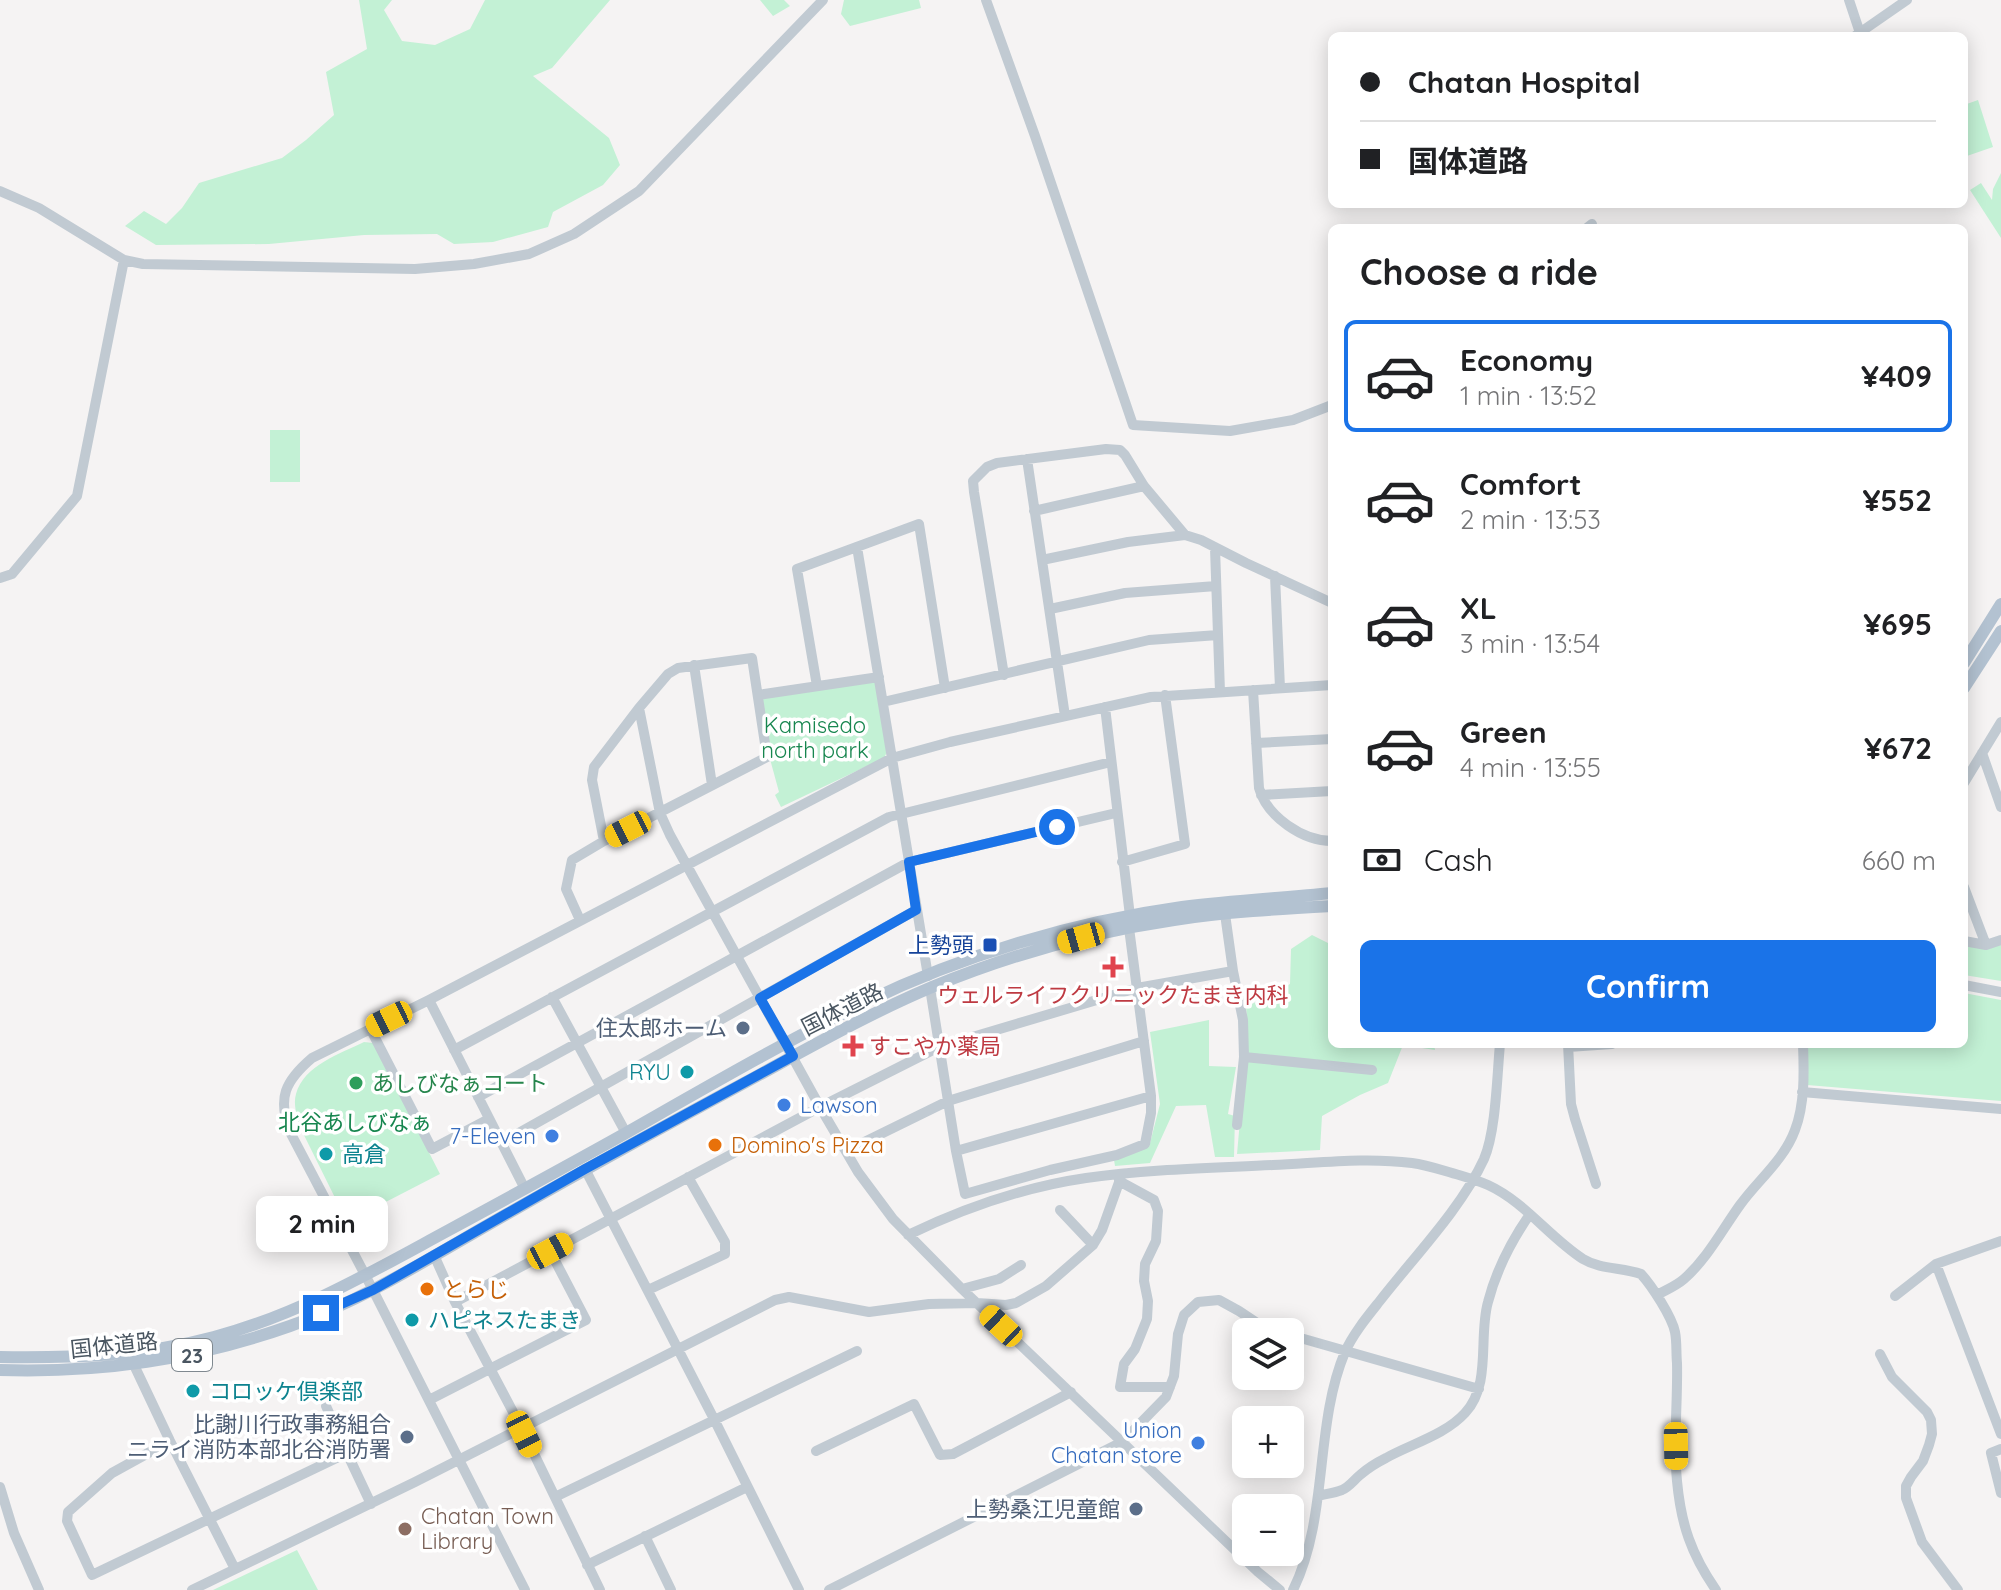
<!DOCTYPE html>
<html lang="en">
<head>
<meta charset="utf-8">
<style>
	:root { --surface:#fff; --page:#f6f6f6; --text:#202124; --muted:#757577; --line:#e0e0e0; --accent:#1a73e8 }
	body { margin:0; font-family:Quicksand,"Noto Sans JP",sans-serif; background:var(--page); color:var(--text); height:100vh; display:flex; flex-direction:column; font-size:30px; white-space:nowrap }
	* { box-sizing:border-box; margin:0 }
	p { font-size:26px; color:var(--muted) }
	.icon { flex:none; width:44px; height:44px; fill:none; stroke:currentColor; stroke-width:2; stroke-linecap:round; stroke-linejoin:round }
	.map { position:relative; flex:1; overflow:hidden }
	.details { position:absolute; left:1328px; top:224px; width:640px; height:824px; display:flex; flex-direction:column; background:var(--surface); border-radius:12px; box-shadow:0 4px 20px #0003 }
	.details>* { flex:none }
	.guide { position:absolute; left:1328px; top:32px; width:640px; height:176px; border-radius:12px; box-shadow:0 4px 20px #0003; display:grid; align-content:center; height:176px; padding:0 32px; background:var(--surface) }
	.tools { position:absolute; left:1232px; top:1318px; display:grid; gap:16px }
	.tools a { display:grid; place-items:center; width:72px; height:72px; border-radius:12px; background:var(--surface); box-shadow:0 4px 20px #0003; font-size:40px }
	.end { position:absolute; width:36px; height:36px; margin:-18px; border:10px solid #1a73e8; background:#fff; box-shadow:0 0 0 4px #fff }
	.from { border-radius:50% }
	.bubble { position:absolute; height:56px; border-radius:12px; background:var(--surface); box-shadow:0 4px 20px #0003; font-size:26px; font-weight:800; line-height:56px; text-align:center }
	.car { position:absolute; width:24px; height:48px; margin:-24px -12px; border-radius:10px; box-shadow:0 0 6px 2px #0007; background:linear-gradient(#f5c518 24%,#345 0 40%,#f5c518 0 76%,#345 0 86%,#f5c518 0) }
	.guide b { display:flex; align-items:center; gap:28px; height:76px; font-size:30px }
	.guide b+b { border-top:2px solid var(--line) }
	.guide i { width:20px; height:20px; background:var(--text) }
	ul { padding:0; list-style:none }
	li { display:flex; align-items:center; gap:24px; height:112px; margin:0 16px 12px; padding:0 16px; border:4px solid transparent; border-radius:12px }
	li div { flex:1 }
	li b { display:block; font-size:30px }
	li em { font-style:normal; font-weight:800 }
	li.on { border-color:var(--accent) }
	li>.icon { width:72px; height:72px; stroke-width:1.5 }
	h2 { padding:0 32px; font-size:36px; line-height:96px }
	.pay { display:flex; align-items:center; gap:20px; height:88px; padding:0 32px; font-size:30px }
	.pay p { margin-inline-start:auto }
	.primary-button { display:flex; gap:16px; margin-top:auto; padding:16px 32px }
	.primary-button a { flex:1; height:92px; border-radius:12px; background:var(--accent); color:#fff; font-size:32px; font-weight:800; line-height:92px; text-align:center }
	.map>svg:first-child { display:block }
	.green { fill:#c3f1d5 }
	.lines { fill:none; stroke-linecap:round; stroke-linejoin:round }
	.minor { stroke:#c1cad2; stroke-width:10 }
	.major { stroke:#b3c2d1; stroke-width:12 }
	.route { stroke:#1a73e8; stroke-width:10 }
	.transit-dot { fill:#1a4fb4; stroke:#fff; stroke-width:3 }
	.health-dot { fill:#e0444e; stroke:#fff; stroke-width:3 }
	.service-dot { fill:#5c6f8a; stroke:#fff; stroke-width:3 }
	.culture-dot { fill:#0f9aa8; stroke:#fff; stroke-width:3 }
	.leisure-dot { fill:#2e9e5b; stroke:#fff; stroke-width:3 }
	.shop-dot { fill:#3f7fe0; stroke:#fff; stroke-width:3 }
	.food-dot { fill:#e8710a; stroke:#fff; stroke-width:3 }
	.education-dot { fill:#8d6e63; stroke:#fff; stroke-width:3 }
	.labels { text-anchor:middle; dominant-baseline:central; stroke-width:7; stroke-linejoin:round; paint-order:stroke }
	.shield { fill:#fff; stroke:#808990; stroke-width:2 }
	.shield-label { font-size:20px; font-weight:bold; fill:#4a5661 }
	.park-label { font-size:22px; fill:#17864f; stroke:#fff }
	.transit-label { font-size:22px; fill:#164399; stroke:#fff; text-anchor:end }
	.health-label { font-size:22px; fill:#be3a42; stroke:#fff }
	.street-label { font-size:22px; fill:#4a5661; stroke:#fff }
	.service-label { font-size:22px; fill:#4e5e75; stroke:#fff; text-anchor:end }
	.culture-label { font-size:22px; fill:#0d838f; stroke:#fff; text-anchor:start }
	.leisure-label { font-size:22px; fill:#27864d; stroke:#fff; text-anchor:start }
	.shop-label { font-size:22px; fill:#366cbe; stroke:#fff; text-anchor:end }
	.food-label { font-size:22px; fill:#c56008; stroke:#fff; text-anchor:start }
	.education-label { font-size:22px; fill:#785e54; stroke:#fff; text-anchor:start }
</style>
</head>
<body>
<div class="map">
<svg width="2001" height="1590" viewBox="0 0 2001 1590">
	<rect width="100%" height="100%" fill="#f5f3f3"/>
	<!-- green -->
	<path class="green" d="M359,0H392L384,10L402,41L435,45L470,29L485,0H610L552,68L533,76L609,138L620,165L603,185L553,212L548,227L493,242L454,244L437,234L364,235L269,244L156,245L125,226L144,211L166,224L182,208L199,183L282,158L306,140L334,115L326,72L367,49Z
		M760,0H784L790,6L773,16Z
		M844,0H919L921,8L850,26L841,14Z
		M1978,100L1993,147L1964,157V105Z
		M2001,173V238L1970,190L1981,183L1992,200L1993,189Z
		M270,430H300V482H270Z
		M877,679L888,750L884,758L781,807L775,795L779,792L770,759L761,698Z
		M1312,935L1332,945V1044H1434L1435,1050L1403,1045L1388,1083L1360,1095L1322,1116L1320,1150L1237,1154L1248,1031L1246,1007L1290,984L1291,949Z
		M2001,944V981L1964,975V945Z
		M1964,993L2001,1000V1101L1807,1085L1808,1044H1964Z
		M1209,1020V1066L1236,1067L1228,1114L1235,1116L1234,1157H1215L1206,1105L1176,1106L1150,1163L1115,1166L1114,1160L1149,1147L1160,1104L1150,1032Z
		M364,1042L373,1043L440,1174L347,1222L299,1125C297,1116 293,1104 296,1094C304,1065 340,1054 364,1042Z
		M297,1550L318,1590H213Z"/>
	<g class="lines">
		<!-- minor -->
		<path class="minor" d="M986,0L1035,136L1133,425L1230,431L1293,420L1332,405
			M1849,0L1860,33
			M1855,36L1907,0
			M0,191L39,208L124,260L143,264L415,269L474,264L529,254L574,234L639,191L823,0
			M1587,228L1592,224
			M1027,459L1065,716
			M1034,511L1144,486
			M857,547L928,976
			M1215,548L1220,692
			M1042,560L1128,542L1185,535L1201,540L1246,563L1332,603
			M1275,576L1280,688
			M0,578L12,574L77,496L124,260
			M1050,609L1125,593L1216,586
			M694,665L712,785
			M1004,675L974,492L973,481L987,467L997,463L1106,449L1120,450L1125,455L1144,486L1185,535
			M817,686L797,569L919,524L945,688
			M1253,690L1259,788C1267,817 1303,841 1332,841
			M758,695L879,677
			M883,702L1149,640L1218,635
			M1105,707L1130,916
			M639,708L660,813L670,835L820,1107L858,1172L893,1219L962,1289L1258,1572L1280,1590
			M1256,743L1332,739
			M1982,753L2001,807
			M1964,783L2001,722
			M1261,795L1332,791
			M1122,862L1185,844L1165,695
			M1964,887L1986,945
			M1225,914L1233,971L1243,1020L1244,1057L1237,1125
			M580,920L566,889L572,860L604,841L767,757L752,658L678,668L668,674L639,708L594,767L592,780L604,841
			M1964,941L1986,945L2001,940
			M1964,985L2001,992
			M930,988L956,1151L965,1194L1050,1170L1117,1155L1145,1144L1151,1113V1096L1129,928
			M552,997L626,1133
			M429,1000L525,1189
			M370,1028L432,1149L489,1119
			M1568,1044L1571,1104L1575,1119L1596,1184
			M1568,1047L1612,1044
			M454,1050L889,817L1111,762
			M1244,1057L1372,1070
			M1802,1092L2001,1109
			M478,1097L909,862L1116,813
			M501,1143L916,910
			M846,1151L948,1101L1144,1041
			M956,1151L1151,1096
			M585,1169L714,1419L799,1590
			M1119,1181L1154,1200L1158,1211L1156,1241L1145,1264L1144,1281L1148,1301L1147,1319L1135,1349L1124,1364L1120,1387H1170
			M1060,1210L1093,1245
			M908,1235C964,1208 1024,1187 1086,1178C1148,1169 1211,1168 1273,1165C1319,1163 1366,1157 1412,1163C1428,1165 1444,1171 1459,1175C1469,1178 1479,1181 1488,1185C1525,1202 1549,1237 1583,1259C1601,1270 1623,1267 1641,1274C1652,1286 1672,1317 1675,1332C1677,1342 1676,1353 1677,1363C1678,1402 1673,1442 1677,1481C1681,1524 1691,1554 1716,1590
			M434,1255L455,1302L521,1427L600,1590
			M1936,1264L2001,1434
			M962,1289L999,1279L1021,1265
			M648,1290L725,1254V1242L688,1177
			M1657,1295C1666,1290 1676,1286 1684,1279C1707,1259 1722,1230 1740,1205C1758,1180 1784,1160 1795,1130C1805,1104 1804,1072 1803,1044
			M1895,1296L1936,1264L2001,1241
			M455,1302L820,1107L939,1047L1137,988L1233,971
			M1290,1335L1479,1389
			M1880,1354L1892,1377L1927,1412L1931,1420L1932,1434L1929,1445L1923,1461L1911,1477L1906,1486V1498L1922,1542L1958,1590
			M134,1365L170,1441L235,1569
			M429,1400L586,1320L550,1251
			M326,1406L347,1453
			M170,1441L112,1473L68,1512L67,1521L92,1575L347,1453L371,1504
			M2001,1449L1991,1453L2001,1493
			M816,1451L914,1404L940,1455L953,1454L1071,1392
			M0,1487L14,1533L39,1590
			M1318,1496C1326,1494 1334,1493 1342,1490C1349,1487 1354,1480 1360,1475C1368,1468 1376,1463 1386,1458C1411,1444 1445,1435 1465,1413C1492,1384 1478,1337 1488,1302C1496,1271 1512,1240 1530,1214
			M555,1497L857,1351
			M645,1536L671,1590
			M587,1565L747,1487
			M192,1590L415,1482L775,1300L789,1297L869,1312L929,1304L977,1303L1006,1305L1016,1303L1046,1286L1093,1245L1102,1230L1122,1174
			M525,1590L373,1290L290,1132C277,1098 285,1081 312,1058L429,1000L892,758L950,742L1151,697L1332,685
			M829,1590L1122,1442L1166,1397L1174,1376L1178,1334L1184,1315L1198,1302L1219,1300L1239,1311L1263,1327L1280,1332
			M1293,1590C1329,1517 1314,1426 1345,1352C1353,1334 1367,1317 1379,1302C1413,1258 1461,1209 1484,1159C1496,1131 1497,1076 1500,1044"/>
		<!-- major -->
		<path class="major" d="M1964,663L2001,604
			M1964,688L2001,631
			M0,1357C72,1358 144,1356 214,1337C298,1315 373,1271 449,1230C508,1198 567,1166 626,1133C705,1088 784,1042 866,1002C963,955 1074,922 1182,907C1231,901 1282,898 1332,893
			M0,1370C101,1373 194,1360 290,1326C367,1299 436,1254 507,1214C586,1169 666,1125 746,1082C807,1049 868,1014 932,987C1010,955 1091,932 1174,920C1226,912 1279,909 1332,906"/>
	</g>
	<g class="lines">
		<!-- route -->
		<path class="route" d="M321,1313L373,1290L585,1169L793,1056L760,998L916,910L909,862L1057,827"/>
	</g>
	<!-- markers -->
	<rect class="transit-dot" x="982" y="937" width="16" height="16" rx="4"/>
	<g class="health-dot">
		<path d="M1109 955h8v8h8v8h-8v8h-8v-8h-8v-8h8z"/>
		<path d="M849 1034h8v8h8v8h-8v8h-8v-8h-8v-8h8z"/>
	</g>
	<g class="service-dot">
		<circle cx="743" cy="1028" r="8"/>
		<circle cx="407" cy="1437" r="8"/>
		<circle cx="1136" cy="1509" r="8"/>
	</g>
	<g class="culture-dot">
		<circle cx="687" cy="1072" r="8"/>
		<circle cx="326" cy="1154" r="8"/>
		<circle cx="412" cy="1320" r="8"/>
		<circle cx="193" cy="1391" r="8"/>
	</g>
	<circle class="leisure-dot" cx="356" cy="1083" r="8"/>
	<g class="shop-dot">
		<circle cx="784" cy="1105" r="8"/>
		<circle cx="552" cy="1136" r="8"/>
		<circle cx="1198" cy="1443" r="8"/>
	</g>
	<g class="food-dot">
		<circle cx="715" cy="1145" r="8"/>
		<circle cx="427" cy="1289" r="8"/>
	</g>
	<circle class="education-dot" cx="405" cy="1529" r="8"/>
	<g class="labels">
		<!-- shield labels -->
		<rect class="shield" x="172" y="1339" width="40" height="32" rx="6"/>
		<g class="shield-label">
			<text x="192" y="1355">23</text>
		</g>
		<!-- park labels -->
		<g class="park-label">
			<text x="815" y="725">Kamisedo<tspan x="815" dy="25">north park</tspan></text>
			<text x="355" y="1122">北谷あしびなぁ</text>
		</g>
		<!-- transit labels -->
		<g class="transit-label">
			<text x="974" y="945">上勢頭</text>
		</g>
		<!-- health labels -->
		<g class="health-label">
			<text x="1113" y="995">ウェルライフクリニックたまき内科</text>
			<text x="869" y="1046" text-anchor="start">すこやか薬局</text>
		</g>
		<!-- street labels -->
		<g class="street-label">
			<text transform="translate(842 1009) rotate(-27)">国体道路</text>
			<text transform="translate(114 1345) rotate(-6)">国体道路</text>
		</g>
		<!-- service labels -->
		<g class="service-label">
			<text x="727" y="1028">住太郎ホーム</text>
			<text x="391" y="1424">比謝川行政事務組合<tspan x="391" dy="25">ニライ消防本部北谷消防署</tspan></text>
			<text x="1120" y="1509">上勢桑江児童館</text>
		</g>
		<!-- culture labels -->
		<g class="culture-label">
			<text x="671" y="1072" text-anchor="end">RYU</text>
			<text x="342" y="1154">高倉</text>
			<text x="428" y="1320">ハピネスたまき</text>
			<text x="209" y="1391">コロッケ倶楽部</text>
		</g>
		<!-- leisure labels -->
		<g class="leisure-label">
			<text x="372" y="1083">あしびなぁコート</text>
		</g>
		<!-- shop labels -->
		<g class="shop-label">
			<text x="800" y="1105" text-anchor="start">Lawson</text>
			<text x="536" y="1136">7-Eleven</text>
			<text x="1182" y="1430">Union<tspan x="1182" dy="25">Chatan store</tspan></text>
		</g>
		<!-- food labels -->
		<g class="food-label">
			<text x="731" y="1145">Domino's Pizza</text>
			<text x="443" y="1289">とらじ</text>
		</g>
		<!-- education labels -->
		<g class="education-label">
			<text x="421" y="1516">Chatan Town<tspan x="421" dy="25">Library</tspan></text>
		</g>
	</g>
</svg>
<div class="tools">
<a><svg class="icon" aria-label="layers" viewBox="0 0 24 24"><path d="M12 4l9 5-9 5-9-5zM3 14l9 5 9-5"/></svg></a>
<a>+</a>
<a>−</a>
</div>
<i class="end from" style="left:1057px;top:827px"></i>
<i class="end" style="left:321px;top:1313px"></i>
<div class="bubble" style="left:256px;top:1196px;width:132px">2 min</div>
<i class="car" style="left:628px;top:829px;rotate:243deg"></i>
<i class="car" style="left:1081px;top:938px;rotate:254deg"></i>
<i class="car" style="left:389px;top:1019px;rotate:244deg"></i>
<i class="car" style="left:550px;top:1251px;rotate:62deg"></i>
<i class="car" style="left:1001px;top:1326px;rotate:313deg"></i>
<i class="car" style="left:524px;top:1434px;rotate:154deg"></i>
<i class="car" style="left:1676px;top:1446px;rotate:179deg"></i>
<div class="guide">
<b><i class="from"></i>Chatan Hospital</b>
<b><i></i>国体道路</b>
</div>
<section class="details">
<h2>Choose a ride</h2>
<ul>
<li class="on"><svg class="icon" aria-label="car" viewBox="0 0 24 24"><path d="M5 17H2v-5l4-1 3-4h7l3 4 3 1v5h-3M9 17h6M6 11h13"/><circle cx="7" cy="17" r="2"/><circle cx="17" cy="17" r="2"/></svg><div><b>Economy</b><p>1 min · 13:52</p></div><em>¥409</em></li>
<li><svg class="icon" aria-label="car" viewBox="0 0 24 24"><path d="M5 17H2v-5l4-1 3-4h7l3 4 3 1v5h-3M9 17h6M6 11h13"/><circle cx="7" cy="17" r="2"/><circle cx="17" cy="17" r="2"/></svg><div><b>Comfort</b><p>2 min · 13:53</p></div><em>¥552</em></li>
<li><svg class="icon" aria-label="car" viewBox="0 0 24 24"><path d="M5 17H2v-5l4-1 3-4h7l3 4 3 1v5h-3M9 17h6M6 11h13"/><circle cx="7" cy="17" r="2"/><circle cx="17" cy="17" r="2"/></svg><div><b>XL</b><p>3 min · 13:54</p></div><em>¥695</em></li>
<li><svg class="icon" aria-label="car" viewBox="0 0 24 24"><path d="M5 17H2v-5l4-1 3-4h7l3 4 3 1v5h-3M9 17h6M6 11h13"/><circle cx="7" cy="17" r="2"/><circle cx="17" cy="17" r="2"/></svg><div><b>Green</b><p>4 min · 13:55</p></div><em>¥672</em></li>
</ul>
<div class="pay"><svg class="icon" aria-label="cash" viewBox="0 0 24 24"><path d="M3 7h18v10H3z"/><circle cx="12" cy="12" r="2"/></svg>Cash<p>660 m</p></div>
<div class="primary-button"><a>Confirm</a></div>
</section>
</div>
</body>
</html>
